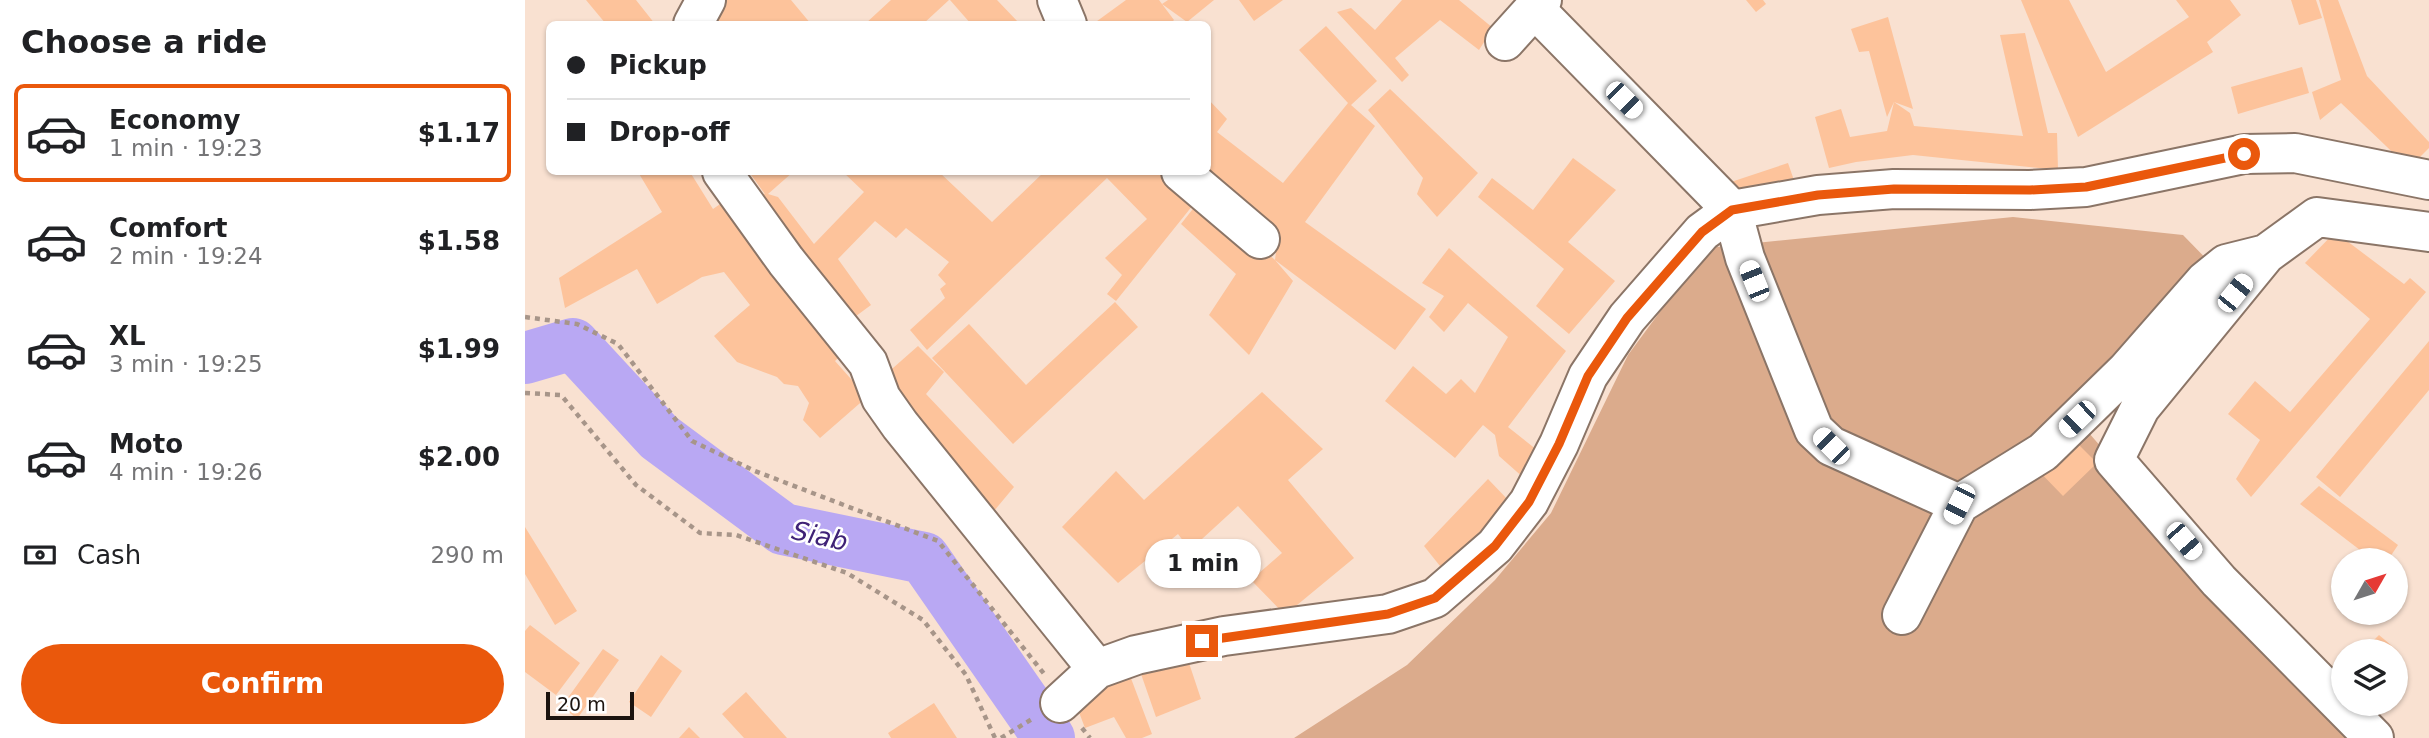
<!DOCTYPE html>
<html lang="en">
<head>
<meta charset="utf-8">
<style>
	:root { --surface:#fff; --page:#f6f6f6; --text:#202124; --muted:#757577; --line:#e0e0e0; --accent:#ea580c }
	body { margin:0; font-family:"DejaVu Sans",sans-serif; background:var(--page); color:var(--text); height:100vh; display:flex; flex-direction:column; font-size:26px; white-space:nowrap }
	* { box-sizing:border-box; margin:0 }
	p { font-size:23px; color:var(--muted) }
	.icon { flex:none; width:38px; height:38px; fill:none; stroke:currentColor; stroke-width:2; stroke-linecap:round; stroke-linejoin:round }
	.map { position:relative; flex:1; overflow:hidden }
	.sheet { display:flex; flex-direction:column; background:var(--surface); width:525px }
	.sheet>* { flex:none }
	.hud { position:absolute; left:21px; top:21px; width:665px; height:154px; border-radius:10px; box-shadow:0 2px 5px #0004; display:grid; align-content:center; height:154px; padding:0 21px; background:var(--surface) }
	.needle { width:46px; rotate:51deg }
	.fabs { position:absolute; left:1806px; top:548px; display:grid; gap:14px }
	.fabs a { display:grid; place-items:center; width:77px; height:77px; border-radius:50%; background:var(--surface); box-shadow:0 2px 5px #0004; font-size:35px }
	.scale { position:absolute; left:21px; bottom:18px; width:88px; box-sizing:border-box; padding-left:7px; border:4px solid #1c140f; border-top:0; font-size:19px; line-height:24px; white-space:nowrap; color:#1c140f; -webkit-text-stroke:5px #fff; paint-order:stroke }
	.end { position:absolute; width:32px; height:32px; margin:-16px; border:9px solid #ea580c; background:#fff; box-shadow:0 0 0 4px #fff }
	.from { border-radius:50% }
	.bubble { position:absolute; height:49px; border-radius:24px; background:var(--surface); box-shadow:0 2px 5px #0004; font-size:23px; font-weight:700; line-height:49px; text-align:center }
	.car { position:absolute; width:21px; height:42px; margin:-21px -10px; border-radius:9px; box-shadow:0 0 5px 2px #0007; background:linear-gradient(#fff 24%,#345 0 40%,#fff 0 76%,#345 0 86%,#fff 0) }
	.hud b { display:flex; align-items:center; gap:24px; height:66px; font-size:26px }
	.hud b+b { border-top:2px solid var(--line) }
	.hud i { width:18px; height:18px; background:var(--text) }
	ul { padding:0; list-style:none }
	li { display:flex; align-items:center; gap:21px; height:98px; margin:0 14px 10px; padding:0 7px; border:4px solid transparent; border-radius:10px }
	li div { flex:1 }
	li b { display:block; font-size:26px }
	li em { font-style:normal; font-weight:700 }
	li.selected { border-color:var(--accent) }
	li>.icon { width:63px; height:63px; stroke-width:1.5 }
	h2 { padding:0 21px; font-size:32px; line-height:84px }
	.pay { display:flex; align-items:center; gap:18px; height:77px; padding:0 21px; font-size:26px }
	.pay p { margin-inline-start:auto }
	.action { display:flex; gap:14px; margin-top:auto; padding:14px 21px }
	.action a { flex:1; height:80px; border-radius:42px; background:var(--accent); color:#fff; font-size:28px; font-weight:700; line-height:80px; text-align:center }
	main { display:flex; flex:1; min-height:0 }
	.map>svg:first-child { display:block }
	.green { fill:#dbab8c }
	.lines { fill:none; stroke-linecap:round; stroke-linejoin:round }
	.river { stroke:#b9a8f3; stroke-width:52 }
	.building { fill:#fdc39b }
	.minor-casing { stroke:#8b7567; stroke-width:42 }
	.path { stroke:#a79589; stroke-width:4.5; stroke-dasharray:5 5; stroke-linecap:butt }
	.minor { stroke:#fff; stroke-width:38 }
	.route { stroke:#ea580c; stroke-width:9 }
	.labels { text-anchor:middle; dominant-baseline:central; stroke-width:5; stroke-linejoin:round; paint-order:stroke }
	.water-label { font-size:26px; font-style:italic; fill:#3f2276; stroke:#fff }
</style>
</head>
<body>
<main>
<section class="sheet">
<h2>Choose a ride</h2>
<ul>
<li class="selected"><svg class="icon" aria-label="car" viewBox="0 0 24 24"><path d="M5 17H2v-5l4-1 3-4h7l3 4 3 1v5h-3M9 17h6M6 11h13"/><circle cx="7" cy="17" r="2"/><circle cx="17" cy="17" r="2"/></svg><div><b>Economy</b><p>1 min · 19:23</p></div><em>$1.17</em></li>
<li><svg class="icon" aria-label="car" viewBox="0 0 24 24"><path d="M5 17H2v-5l4-1 3-4h7l3 4 3 1v5h-3M9 17h6M6 11h13"/><circle cx="7" cy="17" r="2"/><circle cx="17" cy="17" r="2"/></svg><div><b>Comfort</b><p>2 min · 19:24</p></div><em>$1.58</em></li>
<li><svg class="icon" aria-label="car" viewBox="0 0 24 24"><path d="M5 17H2v-5l4-1 3-4h7l3 4 3 1v5h-3M9 17h6M6 11h13"/><circle cx="7" cy="17" r="2"/><circle cx="17" cy="17" r="2"/></svg><div><b>XL</b><p>3 min · 19:25</p></div><em>$1.99</em></li>
<li><svg class="icon" aria-label="car" viewBox="0 0 24 24"><path d="M5 17H2v-5l4-1 3-4h7l3 4 3 1v5h-3M9 17h6M6 11h13"/><circle cx="7" cy="17" r="2"/><circle cx="17" cy="17" r="2"/></svg><div><b>Moto</b><p>4 min · 19:26</p></div><em>$2.00</em></li>
</ul>
<div class="pay"><svg class="icon" aria-label="cash" viewBox="0 0 24 24"><path d="M3 7h18v10H3z"/><circle cx="12" cy="12" r="2"/></svg>Cash<p>290 m</p></div>
<div class="action"><a>Confirm</a></div>
</section>
<div class="map">
<svg width="1904" height="738" viewBox="0 0 1904 738">
	<rect width="100%" height="100%" fill="#f9e1d1"/>
	<!-- green -->
	<path class="green" d="M1488,217L1658,235L1698,276L1557,425L1829,738H769L882,665L970,580L1026,513L1103,355L1182,248Z"/>
	<g class="lines">
		<!-- river -->
		<path class="river" d="M0,358L48,344L134,437L258,529L399,558L524,738"/>
	</g>
	<!-- building -->
	<path class="building" d="M61,0H111L130,24H81Z
		M198,0H266L286,24H183Z
		M366,0H424L398,24H340Z
		M425,0H472L495,24H446Z
		M601,0H634L649,20L645,24H568Z
		M643,0H689L662,22L637,4Z
		M714,0H758L729,21Z
		M877,0H934L968,28L954,50L915,20L870,58L884,75L877,82L812,12L826,8L850,30Z
		M1221,0H1238L1241,4L1231,12Z
		M1496,0H1544L1581,72L1664,17L1651,0H1705L1716,15L1682,42L1688,52L1553,137Z
		M1766,0H1791L1797,18L1774,25Z
		M1794,0H1813L1842,76L1904,142V148L1884,168L1816,103L1795,120L1787,92L1816,80Z
		M1363,17L1388,109L1369,102L1362,117L1344,51L1334,52L1326,29Z
		M801,26L852,81L826,105L850,126L780,222L901,309L870,350L750,260L752,244L682,172V98L702,119L692,132L758,183L823,103L774,50Z
		M1500,33L1523,133H1532L1533,170L1388,155L1331,162L1304,168L1290,117L1316,109L1325,137L1362,131L1369,102L1385,113L1389,126L1498,136L1475,35Z
		M1777,67L1784,93L1713,114L1706,87Z
		M865,89L953,173L912,217L892,194L898,178L843,110Z
		M1048,158L1091,190L1043,242L1090,281L1044,334L1011,306L1039,269L953,197L967,178L1008,210Z
		M1263,163L1271,186L1214,205L1206,182Z
		M113,172H165L188,209L201,200L324,347L310,361L342,397L295,438L278,420L284,403L273,386L259,384L252,377L212,362L189,336L225,305L199,272L177,277L132,304L112,269L40,308L34,278L137,212Z
		M224,172H268L243,194L253,197L289,244L339,192L318,172H377L381,175L385,172H414L467,222L519,172H637L668,205L591,301L582,294L597,275L580,258L622,219L582,178L402,350L385,330L420,298L415,289L421,284L413,275L424,262L381,228L371,238L350,221L313,259L346,305L327,319L227,191L240,194Z
		M678,196L750,260L768,281L724,355L684,315L711,274L656,224Z
		M1810,232L1879,284L1885,278L1901,292L1726,497L1711,479L1735,440L1703,414L1730,381L1765,412L1845,319L1780,263Z
		M924,248L1041,351L983,427L1012,450L1000,479L974,456L970,435L958,425L930,458L860,401L888,366L921,394L936,379L950,393L983,337L943,303L919,332L904,317L919,296L897,283Z
		M590,302L613,327L488,444L407,358L444,324L501,385Z
		M1904,341V390L1815,497L1791,477Z
		M393,346L419,372L401,394L489,487L464,517L351,383Z
		M737,392L798,449L763,480L829,558L760,615L726,580L757,553L713,506L665,550L653,534L593,583L537,527L591,471L619,500Z
		M1541,432L1572,463L1538,496L1507,464Z
		M963,479L985,502L919,571L899,546Z
		M1794,486L1873,545L1863,560H1848L1775,504Z
		M0,527L52,611L30,625L0,574Z
		M5,625L55,663L31,695L0,672V631Z
		M1854,635L1873,651H1838Z
		M78,649L94,660L52,719L37,706Z
		M136,655L157,671L126,717L104,702Z
		M662,657L676,699L631,717L616,674Z
		M604,673L627,734L617,738H601L589,717L560,728L552,707Z
		M221,692L262,738H219L197,714Z
		M409,703L432,738H366L363,733Z
		M164,727L175,738H154Z"/>
	<g class="lines">
		<defs>
			<path id="minor" d="M532,0L542,24
				M1010,9L1207,210L1220,258L1289,430L1306,446L1434,504L1377,615
				M168,24L181,0
				M980,41L1017,0
				M197,172L261,261L343,363L356,398L375,425L572,669
				M656,172L735,239
				M1434,504L1518,452L1602,370L1680,281L1701,264L1741,254
				M535,703L572,669L611,655L699,636L863,614L910,598L970,546L1004,502L1034,444L1063,376L1102,318L1177,232L1207,210L1293,195L1369,189L1505,190L1561,187L1719,154L1770,153L1904,180
				M1849,738L1694,581L1589,460L1615,408L1741,254L1792,217L1904,232"/>
		</defs>
		<!-- minor casing -->
		<use href="#minor" class="minor-casing"/>
		<!-- path -->
		<path class="path" d="M0,317L52,324L93,344L167,441L230,471L413,541L520,675
			M0,393L36,395L111,485L175,533L211,535L322,573L398,620L441,675L470,738
			M557,728L565,738
			M476,738L507,719"/>
		<!-- minor -->
		<use href="#minor" class="minor"/>
	</g>
	<g class="lines">
		<!-- route -->
		<path class="route" d="M677,641L863,614L910,598L970,546L1004,502L1034,444L1063,376L1102,318L1177,232L1207,210L1293,195L1369,189L1505,190L1561,187L1719,154"/>
	</g>
	<g class="labels">
		<!-- water labels -->
		<g class="water-label">
			<text transform="translate(295 536) rotate(13)">Siab</text>
		</g>
	</g>
</svg>
<div class="fabs">
<a><svg class="needle" viewBox="-14 -14 28 28"><path d="M0-13l5 13h-10z" fill="#e53935"/><path d="M0 13l5-13h-10z" fill="#757577"/></svg></a>
<a><svg class="icon" aria-label="layers" viewBox="0 0 24 24"><path d="M12 4l9 5-9 5-9-5zM3 14l9 5 9-5"/></svg></a>
</div>
<div class="scale">20 m</div>
<i class="end from" style="left:1719px;top:154px"></i>
<i class="end" style="left:677px;top:641px"></i>
<div class="bubble" style="left:620px;top:539px;width:116px">1 min</div>
<i class="car" style="left:1099px;top:100px;rotate:135deg"></i>
<i class="car" style="left:1229px;top:281px;rotate:338deg"></i>
<i class="car" style="left:1710px;top:293px;rotate:39deg"></i>
<i class="car" style="left:1552px;top:419px;rotate:226deg"></i>
<i class="car" style="left:1306px;top:446px;rotate:315deg"></i>
<i class="car" style="left:1434px;top:504px;rotate:207deg"></i>
<i class="car" style="left:1659px;top:541px;rotate:139deg"></i>
<div class="hud">
<b><i class="from"></i>Pickup</b>
<b><i></i>Drop-off</b>
</div>
</div>
</main>
</body>
</html>
